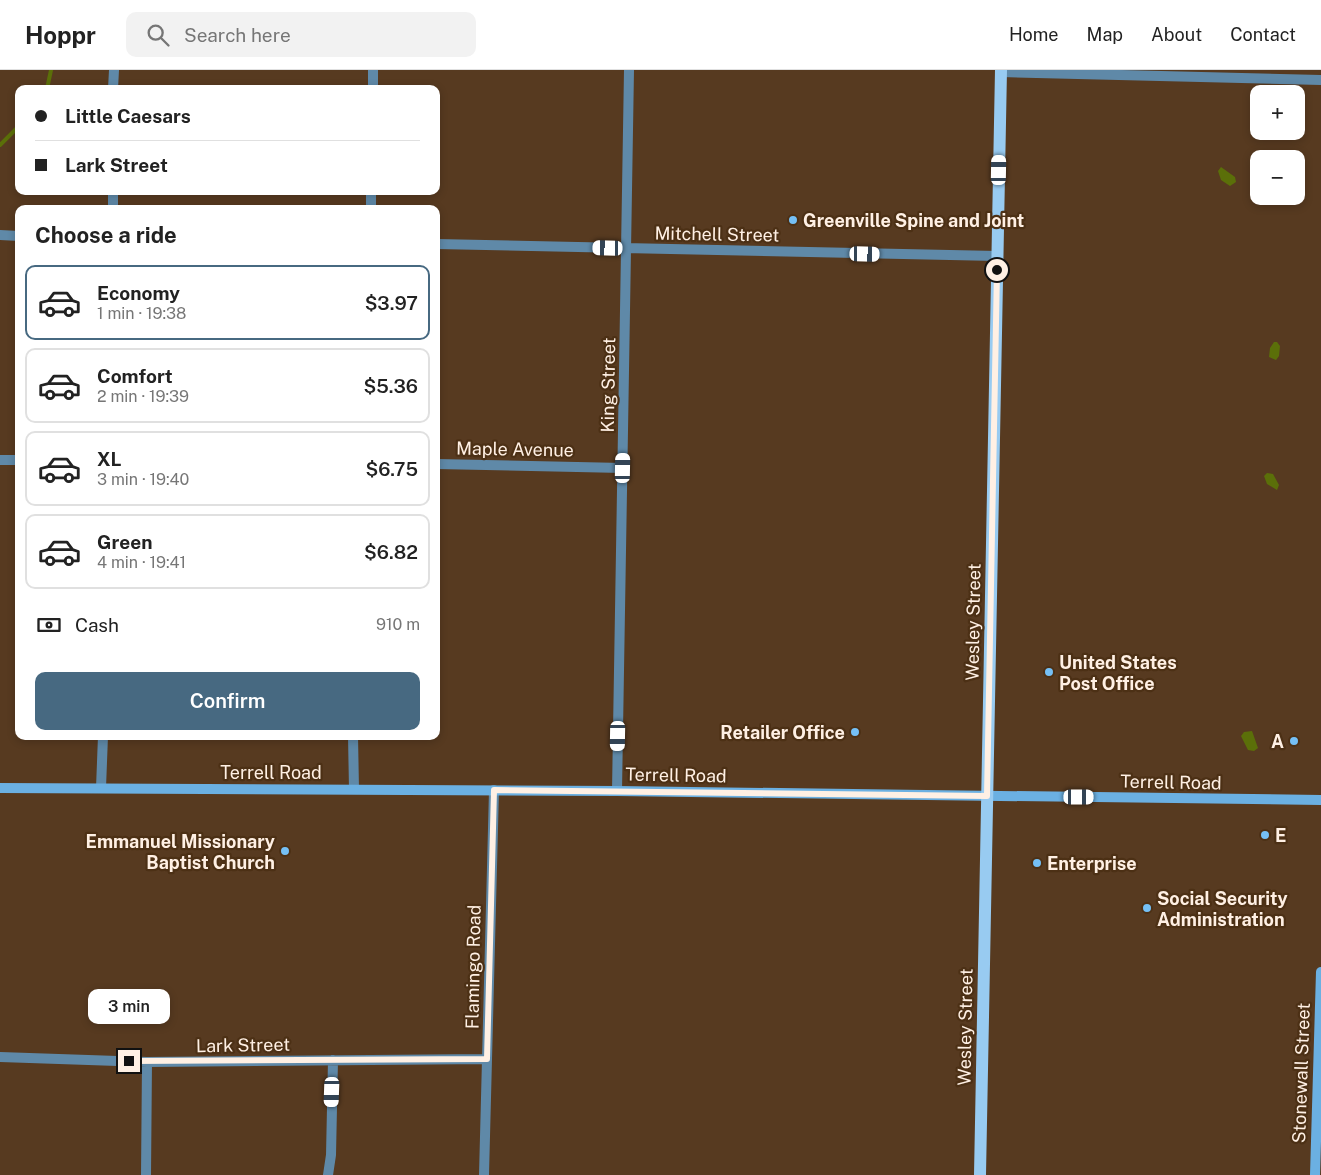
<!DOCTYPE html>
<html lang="en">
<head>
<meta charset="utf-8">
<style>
	:root { --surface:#fff; --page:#f2f2f2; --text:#222; --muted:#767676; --line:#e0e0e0; --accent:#476981 }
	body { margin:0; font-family:"Public Sans",sans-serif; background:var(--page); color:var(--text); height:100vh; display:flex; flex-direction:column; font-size:19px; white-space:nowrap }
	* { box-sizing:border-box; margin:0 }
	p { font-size:16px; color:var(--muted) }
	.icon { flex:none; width:28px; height:28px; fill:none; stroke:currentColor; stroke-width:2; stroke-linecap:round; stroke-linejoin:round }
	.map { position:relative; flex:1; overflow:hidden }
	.sheet { position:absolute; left:15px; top:135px; width:425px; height:535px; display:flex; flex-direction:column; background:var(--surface); border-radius:10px; box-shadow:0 2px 8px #0003 }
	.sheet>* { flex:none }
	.guide { position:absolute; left:15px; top:15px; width:425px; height:110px; border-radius:10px; box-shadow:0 2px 8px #0003; display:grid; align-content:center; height:110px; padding:0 20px; background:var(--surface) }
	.controls { position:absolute; left:1250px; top:15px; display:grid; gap:10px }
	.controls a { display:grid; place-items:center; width:55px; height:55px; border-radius:10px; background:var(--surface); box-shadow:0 2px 8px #0003; font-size:25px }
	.end { position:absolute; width:22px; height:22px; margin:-11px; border:6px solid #fff0e4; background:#111; box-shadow:0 0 0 2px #111 }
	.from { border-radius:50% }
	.bubble { position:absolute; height:35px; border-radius:10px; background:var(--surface); box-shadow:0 2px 8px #0003; font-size:16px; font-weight:600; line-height:35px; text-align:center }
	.car { position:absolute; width:15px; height:30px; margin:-15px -8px; border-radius:6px; box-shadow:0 0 4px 1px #0007; background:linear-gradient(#fff 24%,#345 0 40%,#fff 0 76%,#345 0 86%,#fff 0) }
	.guide b { display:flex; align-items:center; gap:18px; height:48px; font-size:19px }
	.guide b+b { border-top:1px solid var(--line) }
	.guide i { width:12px; height:12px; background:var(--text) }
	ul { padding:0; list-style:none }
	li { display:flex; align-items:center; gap:15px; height:75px; margin:0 10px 8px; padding:0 10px; border:2px solid var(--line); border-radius:10px }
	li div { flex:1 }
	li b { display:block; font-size:19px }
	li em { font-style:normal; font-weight:600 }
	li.current { border-color:var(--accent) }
	li>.icon { width:45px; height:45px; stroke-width:1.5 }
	h2 { padding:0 20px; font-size:22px; line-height:60px }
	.pay { display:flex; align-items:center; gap:12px; height:55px; padding:0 20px; font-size:19px }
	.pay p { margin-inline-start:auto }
	.action { display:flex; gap:10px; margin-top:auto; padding:10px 20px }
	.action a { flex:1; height:58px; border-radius:10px; background:var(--accent); color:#fff; font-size:20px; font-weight:600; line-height:58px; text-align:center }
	header { display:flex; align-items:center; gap:30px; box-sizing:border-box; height:70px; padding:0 25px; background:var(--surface); border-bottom:1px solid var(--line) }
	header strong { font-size:24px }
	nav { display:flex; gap:28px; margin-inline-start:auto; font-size:18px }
	.search { width:350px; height:45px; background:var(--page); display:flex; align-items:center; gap:12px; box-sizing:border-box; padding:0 18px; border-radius:10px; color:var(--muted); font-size:19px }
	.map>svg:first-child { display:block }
	.water { fill:#5b6f09 }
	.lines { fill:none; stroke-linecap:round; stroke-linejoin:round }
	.stream { stroke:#5b6f09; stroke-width:4 }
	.street { stroke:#5f89a8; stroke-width:10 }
	.secondary { stroke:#6bb0e2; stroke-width:10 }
	.primary { stroke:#98cbf1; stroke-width:12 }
	.route { stroke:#fff0e4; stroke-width:6 }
	.poi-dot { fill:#75c0f6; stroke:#4c3015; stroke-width:2 }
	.labels { text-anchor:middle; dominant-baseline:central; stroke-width:4.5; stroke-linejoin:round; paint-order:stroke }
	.poi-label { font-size:18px; font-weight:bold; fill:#fff0e4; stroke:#4c3015; text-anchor:start }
	.street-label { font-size:18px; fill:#fff0e4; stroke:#4c3015 }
</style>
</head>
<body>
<header>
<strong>Hoppr</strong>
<div class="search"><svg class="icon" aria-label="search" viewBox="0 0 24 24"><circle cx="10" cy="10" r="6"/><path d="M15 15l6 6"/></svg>Search here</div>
<nav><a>Home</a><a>Map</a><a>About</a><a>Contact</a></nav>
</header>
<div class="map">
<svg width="1321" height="1105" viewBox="0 0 1321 1105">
	<rect width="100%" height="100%" fill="#573a20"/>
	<!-- water -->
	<path class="water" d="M1221,97L1235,107L1236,112L1230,116L1221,110L1218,101Z
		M1274,272H1277L1280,276L1279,286L1276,290L1269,287L1270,278Z
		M1267,403L1273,404L1279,415L1277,420L1267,414L1264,406Z
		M1252,661L1258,678L1254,681L1248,680L1241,666L1244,662Z"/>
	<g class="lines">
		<!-- stream -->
		<path class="stream" d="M47,19L51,0
			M0,75L19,56"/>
		<!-- street -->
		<path class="street" d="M1001,2L1321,10
			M113,19L114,0
			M373,19V0
			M113,139V121
			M371,139V121
			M0,165L19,166
			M436,174L997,186
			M0,390H19
			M436,394L623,398
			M353,666L354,719
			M101,718L103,666
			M617,721L629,0
			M0,987L147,992L487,989
			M146,1105L147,992
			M328,1105L331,1085L333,990
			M484,1105L494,720"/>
		<!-- secondary -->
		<path class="secondary" d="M0,718L617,721L1321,730
			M1315,1105L1321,902"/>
		<!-- primary -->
		<path class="primary" d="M980,1105L1001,0"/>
	</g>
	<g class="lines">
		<!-- route -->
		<path class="route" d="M129,991L487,989L494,720L987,726L997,200"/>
	</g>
	<!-- markers -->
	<g class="poi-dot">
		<circle cx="793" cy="150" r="5"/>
		<circle cx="1049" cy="602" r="5"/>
		<circle cx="855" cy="662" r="5"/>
		<circle cx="1294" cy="671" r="5"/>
		<circle cx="1265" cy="765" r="5"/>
		<circle cx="285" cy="781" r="5"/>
		<circle cx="1037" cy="793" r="5"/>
		<circle cx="1147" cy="838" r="5"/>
	</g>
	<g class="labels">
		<!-- poi labels -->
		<g class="poi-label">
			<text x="803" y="150">Greenville Spine and Joint</text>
			<text x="1059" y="592">United States<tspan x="1059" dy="21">Post Office</tspan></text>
			<text x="845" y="662" text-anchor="end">Retailer Office</text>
			<text x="1284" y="671" text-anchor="end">A</text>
			<text x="1275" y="765">E</text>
			<text x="275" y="771" text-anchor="end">Emmanuel Missionary<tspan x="275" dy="21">Baptist Church</tspan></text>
			<text x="1047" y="793">Enterprise</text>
			<text x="1157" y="828">Social Security<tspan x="1157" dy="21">Administration</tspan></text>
		</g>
		<!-- street labels -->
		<g class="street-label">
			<text transform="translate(717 164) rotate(1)">Mitchell Street</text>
			<text transform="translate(608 315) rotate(-89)">King Street</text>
			<text transform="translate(515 379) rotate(1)">Maple Avenue</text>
			<text transform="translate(973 552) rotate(-89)">Wesley Street</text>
			<text x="271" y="702">Terrell Road</text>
			<text transform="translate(676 705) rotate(1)">Terrell Road</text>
			<text transform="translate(1171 712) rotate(1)">Terrell Road</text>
			<text transform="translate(473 897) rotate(-89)">Flamingo Road</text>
			<text transform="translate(965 957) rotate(-89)">Wesley Street</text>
			<text transform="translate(243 975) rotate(-1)">Lark Street</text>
			<text transform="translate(1301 1003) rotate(-88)">Stonewall Street</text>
		</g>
	</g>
</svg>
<div class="controls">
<a>+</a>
<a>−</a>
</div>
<i class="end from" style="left:997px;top:200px"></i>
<i class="end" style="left:129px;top:991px"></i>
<div class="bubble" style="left:88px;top:919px;width:82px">3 min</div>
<i class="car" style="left:999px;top:100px;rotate:1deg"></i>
<i class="car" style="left:608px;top:178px;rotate:271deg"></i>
<i class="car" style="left:865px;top:184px;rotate:91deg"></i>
<i class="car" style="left:623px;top:398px;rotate:1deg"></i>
<i class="car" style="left:618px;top:666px;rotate:181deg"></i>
<i class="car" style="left:1079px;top:727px;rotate:90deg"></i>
<i class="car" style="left:332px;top:1022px;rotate:182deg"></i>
<div class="guide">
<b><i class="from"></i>Little Caesars</b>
<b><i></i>Lark Street</b>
</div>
<section class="sheet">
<h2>Choose a ride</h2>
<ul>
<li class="current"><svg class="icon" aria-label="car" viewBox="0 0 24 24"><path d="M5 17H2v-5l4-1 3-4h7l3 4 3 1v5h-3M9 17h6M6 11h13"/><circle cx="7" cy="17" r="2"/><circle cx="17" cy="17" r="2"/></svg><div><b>Economy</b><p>1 min · 19:38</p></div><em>$3.97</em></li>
<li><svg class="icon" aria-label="car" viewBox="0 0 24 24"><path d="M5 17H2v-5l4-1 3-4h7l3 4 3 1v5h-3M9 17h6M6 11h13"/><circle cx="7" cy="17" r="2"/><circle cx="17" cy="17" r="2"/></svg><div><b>Comfort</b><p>2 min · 19:39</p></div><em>$5.36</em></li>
<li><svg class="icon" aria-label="car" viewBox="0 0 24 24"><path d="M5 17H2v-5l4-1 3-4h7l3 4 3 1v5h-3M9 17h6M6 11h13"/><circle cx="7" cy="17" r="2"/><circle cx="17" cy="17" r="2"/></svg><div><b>XL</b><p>3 min · 19:40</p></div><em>$6.75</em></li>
<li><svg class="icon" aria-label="car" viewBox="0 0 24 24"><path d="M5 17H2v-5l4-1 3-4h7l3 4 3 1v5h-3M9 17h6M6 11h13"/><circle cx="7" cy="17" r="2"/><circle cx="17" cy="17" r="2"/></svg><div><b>Green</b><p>4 min · 19:41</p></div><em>$6.82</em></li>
</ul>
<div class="pay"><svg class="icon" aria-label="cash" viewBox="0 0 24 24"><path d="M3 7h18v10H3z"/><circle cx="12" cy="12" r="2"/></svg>Cash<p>910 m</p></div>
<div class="action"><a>Confirm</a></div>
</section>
</div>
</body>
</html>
